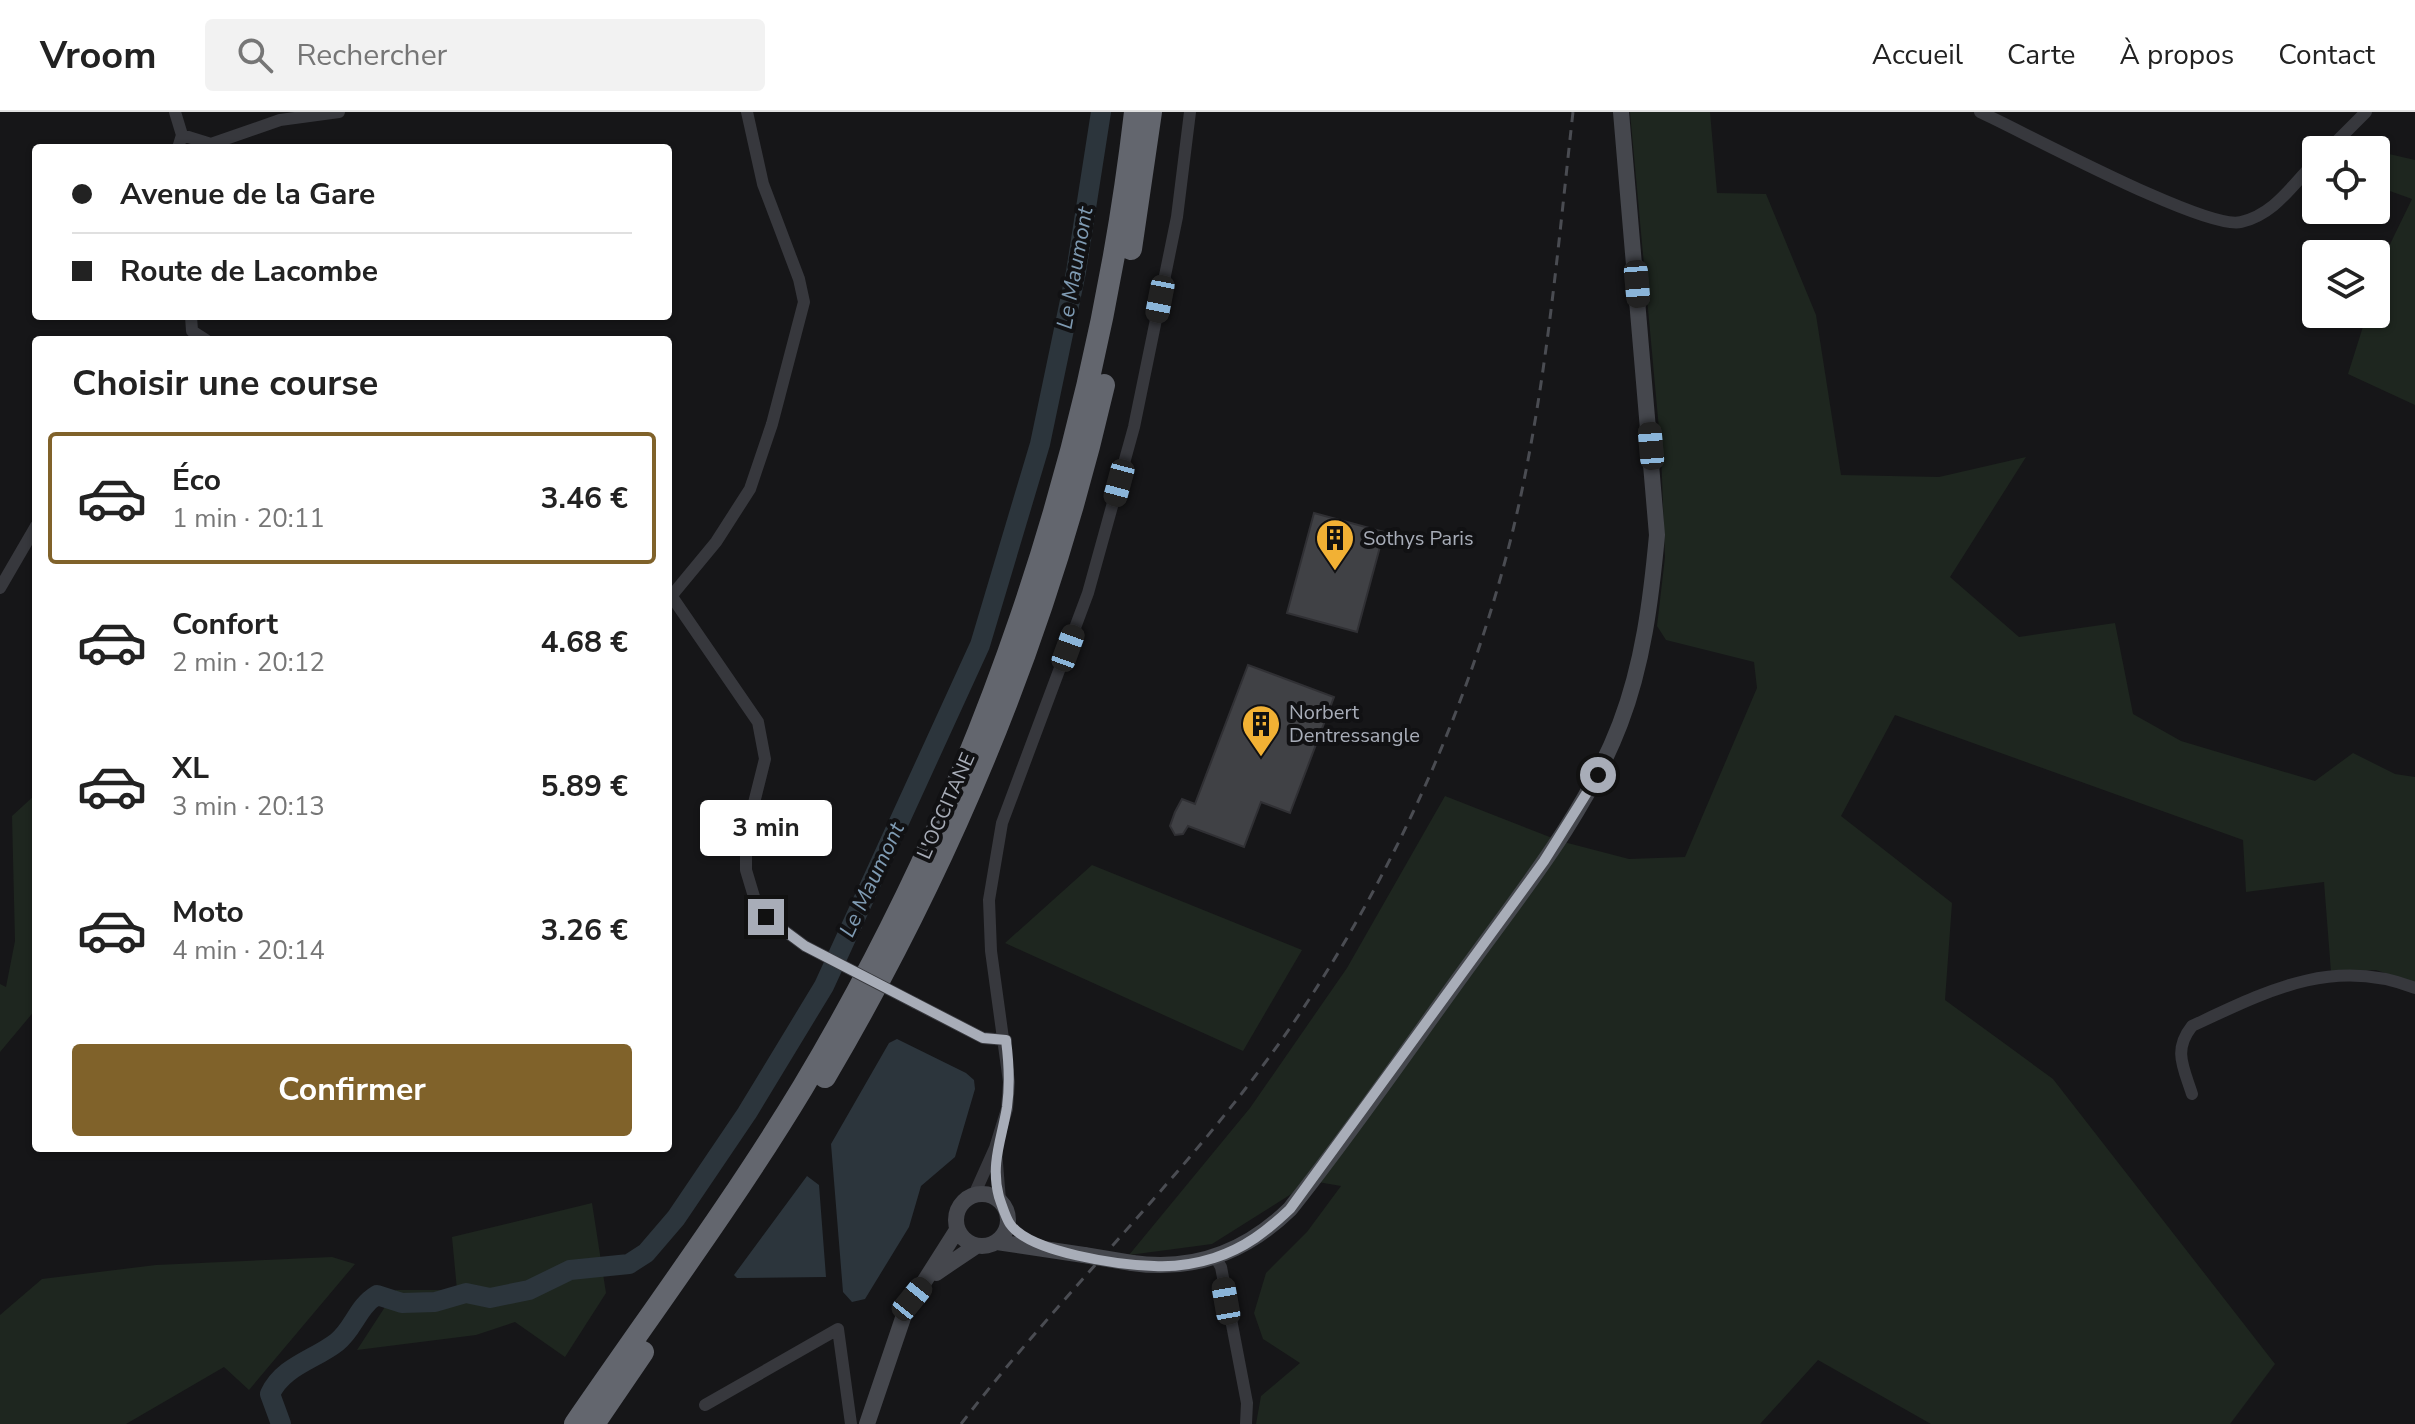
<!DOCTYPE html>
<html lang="fr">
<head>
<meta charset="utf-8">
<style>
	:root { --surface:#fff; --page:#f2f2f2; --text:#222; --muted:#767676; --line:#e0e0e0; --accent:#80622a }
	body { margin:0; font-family:"Nunito Sans",sans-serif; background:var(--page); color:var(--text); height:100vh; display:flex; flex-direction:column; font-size:30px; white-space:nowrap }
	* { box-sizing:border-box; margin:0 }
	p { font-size:26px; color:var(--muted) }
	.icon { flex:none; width:44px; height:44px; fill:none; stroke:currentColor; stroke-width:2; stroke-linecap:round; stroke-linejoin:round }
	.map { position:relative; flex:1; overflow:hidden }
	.drawer { position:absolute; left:32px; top:224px; width:640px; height:816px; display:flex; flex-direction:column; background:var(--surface); border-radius:8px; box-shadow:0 2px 6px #0004 }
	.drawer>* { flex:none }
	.banner { position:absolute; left:32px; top:32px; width:640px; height:176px; border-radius:8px; box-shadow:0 2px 6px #0004; display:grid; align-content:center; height:176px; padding:0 40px; background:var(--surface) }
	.tools { position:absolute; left:2302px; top:24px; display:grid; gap:16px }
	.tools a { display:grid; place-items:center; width:88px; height:88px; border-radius:8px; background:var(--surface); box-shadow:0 2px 6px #0004; font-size:40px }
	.end { position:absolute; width:36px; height:36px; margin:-18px; border:10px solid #a8adb8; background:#111; box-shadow:0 0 0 4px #111 }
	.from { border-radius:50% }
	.bubble { position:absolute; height:56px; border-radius:8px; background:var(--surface); box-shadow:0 2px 6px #0004; font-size:26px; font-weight:700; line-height:56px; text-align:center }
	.car { position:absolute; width:24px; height:48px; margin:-24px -12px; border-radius:10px; box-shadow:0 0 6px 2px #0007; background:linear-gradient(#222 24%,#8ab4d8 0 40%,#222 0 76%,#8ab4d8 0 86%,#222 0) }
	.banner b { display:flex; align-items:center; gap:28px; height:76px; font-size:30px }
	.banner b+b { border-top:2px solid var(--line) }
	.banner i { width:20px; height:20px; background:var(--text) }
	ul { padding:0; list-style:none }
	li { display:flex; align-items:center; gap:24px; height:132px; margin:0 16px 12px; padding:0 24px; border:4px solid transparent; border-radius:8px }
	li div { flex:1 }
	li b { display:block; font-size:30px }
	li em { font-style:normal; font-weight:700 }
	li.selected { border-color:var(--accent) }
	li>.icon { width:72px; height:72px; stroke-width:1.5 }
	h2 { padding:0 40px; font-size:36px; line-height:96px }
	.action { display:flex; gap:16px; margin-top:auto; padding:16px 40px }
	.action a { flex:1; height:92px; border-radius:8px; background:var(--accent); color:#fff; font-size:32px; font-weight:700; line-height:92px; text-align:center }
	header { display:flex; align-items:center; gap:48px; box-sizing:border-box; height:112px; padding:0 40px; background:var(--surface); border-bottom:2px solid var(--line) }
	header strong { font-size:38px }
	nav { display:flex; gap:44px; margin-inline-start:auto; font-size:28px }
	.search { width:560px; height:72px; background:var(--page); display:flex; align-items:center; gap:20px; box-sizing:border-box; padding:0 28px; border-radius:8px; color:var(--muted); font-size:30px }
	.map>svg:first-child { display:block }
	.green { fill:#1e261f }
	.water { fill:#2c353c }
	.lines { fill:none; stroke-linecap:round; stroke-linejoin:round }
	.river { stroke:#2c353c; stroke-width:20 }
	.building { fill:#404145; stroke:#303034; stroke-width:2 }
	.street { stroke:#37383d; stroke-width:12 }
	.secondary { stroke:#45474d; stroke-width:16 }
	.highway { stroke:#63666e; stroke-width:22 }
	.rail { stroke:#4a4c52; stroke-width:3; stroke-dasharray:10 8; stroke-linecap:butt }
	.street-bridge { stroke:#37383d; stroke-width:12 }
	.secondary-bridge { stroke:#45474d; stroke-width:16 }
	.route { stroke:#a8adb8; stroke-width:10 }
	.labels { text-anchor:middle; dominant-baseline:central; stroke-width:8; stroke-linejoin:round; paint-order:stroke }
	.poi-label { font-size:20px; fill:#a8adb8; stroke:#111113; text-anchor:start }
	.street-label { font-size:20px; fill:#a8adb8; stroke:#111113 }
	.water-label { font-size:22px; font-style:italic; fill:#7f9bb3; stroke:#111113 }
</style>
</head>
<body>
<header>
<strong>Vroom</strong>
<div class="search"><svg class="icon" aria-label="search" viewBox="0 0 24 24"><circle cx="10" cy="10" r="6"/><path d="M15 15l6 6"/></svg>Rechercher</div>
<nav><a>Accueil</a><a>Carte</a><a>À propos</a><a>Contact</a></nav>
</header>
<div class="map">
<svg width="2415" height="1312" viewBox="0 0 2415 1312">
	<rect width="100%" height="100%" fill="#161618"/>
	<!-- green -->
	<path class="green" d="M1630,0H1710L1717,81L1766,82L1816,203L1841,363L1939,365L2026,345L1950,465L2019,525L2115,511L2133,602L2181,629L2315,669L2353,641L2395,662L2415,665V871L2376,858L2331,860L2324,770L2246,780L2243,728L1895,603L1841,704L1952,791L1945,888L2053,967L2275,1252L2230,1312H1931L1818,1248L1760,1312H1256L1261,1284L1300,1251L1263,1227L1254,1201L1266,1161L1307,1120L1341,1074L1312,1069L1212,1132L1129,1143L1250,996L1347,856L1445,684L1560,729L1629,747L1685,745L1757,576L1754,550L1666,528L1657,514L1665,445L1661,339Z
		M2376,39L2415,48V293L2348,262L2367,202H2376V161L2412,87L2376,74Z
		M36,682V897L0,940V872L6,875L15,829L12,704Z
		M1092,753L1302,838L1243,939L1005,831Z
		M592,1091L606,1181L565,1245L515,1210L476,1223L357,1238L396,1178H457L452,1125Z
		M332,1145L355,1152L249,1278L224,1255L126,1312H0V1203L42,1167L156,1153Z"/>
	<!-- water -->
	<path class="water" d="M897,927L966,961L974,968L975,977L955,1045L921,1074L909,1115L865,1187L852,1190L843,1180L831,1032L889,931Z
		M807,1064L819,1073L826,1165L737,1166L734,1163Z"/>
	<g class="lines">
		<!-- river -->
		<path class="river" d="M281,1312L270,1282C283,1254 314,1248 337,1230C354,1217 357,1195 377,1183L402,1191L435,1190L466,1181L490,1186L529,1178L570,1158L629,1152L646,1141L676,1106L747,1001L824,874L980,533L1040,332L1076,160L1101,0"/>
	</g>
	<!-- building -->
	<path class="building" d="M1314,401L1384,420L1357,520L1287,501Z
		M1248,553L1334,585L1290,701L1261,690L1244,735L1188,714L1183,722L1175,723L1170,714L1175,700L1182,687L1195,692Z"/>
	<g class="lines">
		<!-- street -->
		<path class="street" d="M175,0L182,23L178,36
			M1980,0C2022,19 2206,119 2241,110C2275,102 2292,73 2316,49
			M182,23L211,32L280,8L339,0
			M2328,38L2366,0
			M191,204L192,219L206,228
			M0,476L36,414
			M668,479L758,610L765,647L746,723V758L755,788L766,805L805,834
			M673,482L716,430L750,377L772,312L804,190L799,167L763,72L747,0
			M915,891L983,926L1006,928
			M2192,982C2183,954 2173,938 2192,914C2267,879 2333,844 2415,876
			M996,1039L1000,1088
			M974,1083L995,1036L1007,997L1009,970L991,839L989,788L1002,711L1088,481L1134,315L1177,105L1190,0
			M1215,1145L1221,1155L1247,1291L1246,1312
			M705,1293L838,1217L851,1312"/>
		<!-- secondary -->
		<path class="secondary" d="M956 1108a26 26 0 1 1 52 0a26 26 0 1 1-52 0Z
			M997,1130L1084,1143
			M1132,1151C1194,1160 1246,1140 1290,1097C1353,1018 1410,934 1469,853C1524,777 1586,701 1620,612C1643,552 1651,488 1657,423L1621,0
			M936,1161L976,1134
			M867,1312L905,1200L957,1118"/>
		<!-- highway -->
		<path class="highway" d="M1131,137L1151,0
			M825,965C952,749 1048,517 1104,273
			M575,1312C651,1201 733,1091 803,975C981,677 1095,345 1135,0
			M594,1312L643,1240"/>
		<!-- rail -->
		<path class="rail" d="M961,1312C1067,1174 1196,1054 1294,910C1407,743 1491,546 1528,348C1550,233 1560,116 1573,0"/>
		<!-- street-bridge -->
		<path class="street-bridge" d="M805,834L915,891"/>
		<!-- secondary-bridge -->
		<path class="secondary-bridge" d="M1084,1143L1132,1151"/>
	</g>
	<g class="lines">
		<!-- route -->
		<path class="route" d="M766,805L805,834L983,926L1006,928C1009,951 1010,973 1007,995C1002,1026 990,1052 999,1085C1001,1091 1007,1108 1010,1112C1030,1141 1121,1153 1154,1154C1174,1155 1195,1152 1214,1146C1245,1136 1267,1119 1290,1097L1544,749L1598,663"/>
	</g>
	<!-- icons -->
	<defs>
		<symbol id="building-pin" viewBox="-11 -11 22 30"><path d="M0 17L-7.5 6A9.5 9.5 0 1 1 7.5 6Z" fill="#f2b134" stroke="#111113"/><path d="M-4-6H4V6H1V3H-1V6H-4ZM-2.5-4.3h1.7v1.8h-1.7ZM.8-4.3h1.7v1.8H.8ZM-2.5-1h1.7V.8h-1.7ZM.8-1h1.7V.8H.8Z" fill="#111"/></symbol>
	</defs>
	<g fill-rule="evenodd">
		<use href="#building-pin" x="1313" y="404" width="44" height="60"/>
		<use href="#building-pin" x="1239" y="590" width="44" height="60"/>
	</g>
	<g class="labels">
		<!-- poi labels -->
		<g class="poi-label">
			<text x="1363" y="426">Sothys Paris</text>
			<text x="1289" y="600">Norbert<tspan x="1289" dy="23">Dentressangle</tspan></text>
		</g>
		<!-- street labels -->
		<g class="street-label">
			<text transform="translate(946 694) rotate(-66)">L'OCCITANE</text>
		</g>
		<!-- water labels -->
		<g class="water-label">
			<text transform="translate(1075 156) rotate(-80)">Le Maumont</text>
			<text transform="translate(872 768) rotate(-65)">Le Maumont</text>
		</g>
	</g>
</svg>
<div class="tools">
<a><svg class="icon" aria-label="locate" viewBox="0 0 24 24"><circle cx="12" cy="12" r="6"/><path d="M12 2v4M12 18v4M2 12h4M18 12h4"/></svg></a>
<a><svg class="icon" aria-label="layers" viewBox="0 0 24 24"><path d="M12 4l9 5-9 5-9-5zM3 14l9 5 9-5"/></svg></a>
</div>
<i class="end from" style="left:1598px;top:663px"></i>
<i class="end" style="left:766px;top:805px"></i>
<div class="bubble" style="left:700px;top:688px;width:132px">3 min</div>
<i class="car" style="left:1637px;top:172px;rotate:175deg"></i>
<i class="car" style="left:1160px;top:187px;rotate:191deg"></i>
<i class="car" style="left:1651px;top:334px;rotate:355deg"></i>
<i class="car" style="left:1119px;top:371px;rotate:195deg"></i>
<i class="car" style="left:1068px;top:536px;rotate:20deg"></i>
<i class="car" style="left:912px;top:1187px;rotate:39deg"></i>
<i class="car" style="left:1226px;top:1189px;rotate:350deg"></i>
<div class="banner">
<b><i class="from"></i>Avenue de la Gare</b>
<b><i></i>Route de Lacombe</b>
</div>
<section class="drawer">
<h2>Choisir une course</h2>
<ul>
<li class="selected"><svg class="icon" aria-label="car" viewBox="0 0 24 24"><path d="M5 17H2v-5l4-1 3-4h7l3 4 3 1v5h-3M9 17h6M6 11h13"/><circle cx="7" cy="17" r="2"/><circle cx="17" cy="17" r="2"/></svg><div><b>Éco</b><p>1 min · 20:11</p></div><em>3.46 €</em></li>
<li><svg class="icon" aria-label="car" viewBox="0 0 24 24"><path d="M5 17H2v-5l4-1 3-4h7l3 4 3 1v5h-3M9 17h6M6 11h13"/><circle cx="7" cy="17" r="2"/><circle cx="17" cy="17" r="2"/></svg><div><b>Confort</b><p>2 min · 20:12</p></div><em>4.68 €</em></li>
<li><svg class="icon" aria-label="car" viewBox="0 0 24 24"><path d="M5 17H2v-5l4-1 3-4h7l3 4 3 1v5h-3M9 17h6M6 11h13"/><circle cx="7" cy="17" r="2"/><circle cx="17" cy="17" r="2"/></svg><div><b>XL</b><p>3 min · 20:13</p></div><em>5.89 €</em></li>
<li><svg class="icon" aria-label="car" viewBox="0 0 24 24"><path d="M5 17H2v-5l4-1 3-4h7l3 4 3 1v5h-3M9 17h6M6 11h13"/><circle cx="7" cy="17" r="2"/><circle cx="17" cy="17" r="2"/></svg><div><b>Moto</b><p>4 min · 20:14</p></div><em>3.26 €</em></li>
</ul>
<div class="action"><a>Confirmer</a></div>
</section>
</div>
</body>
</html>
